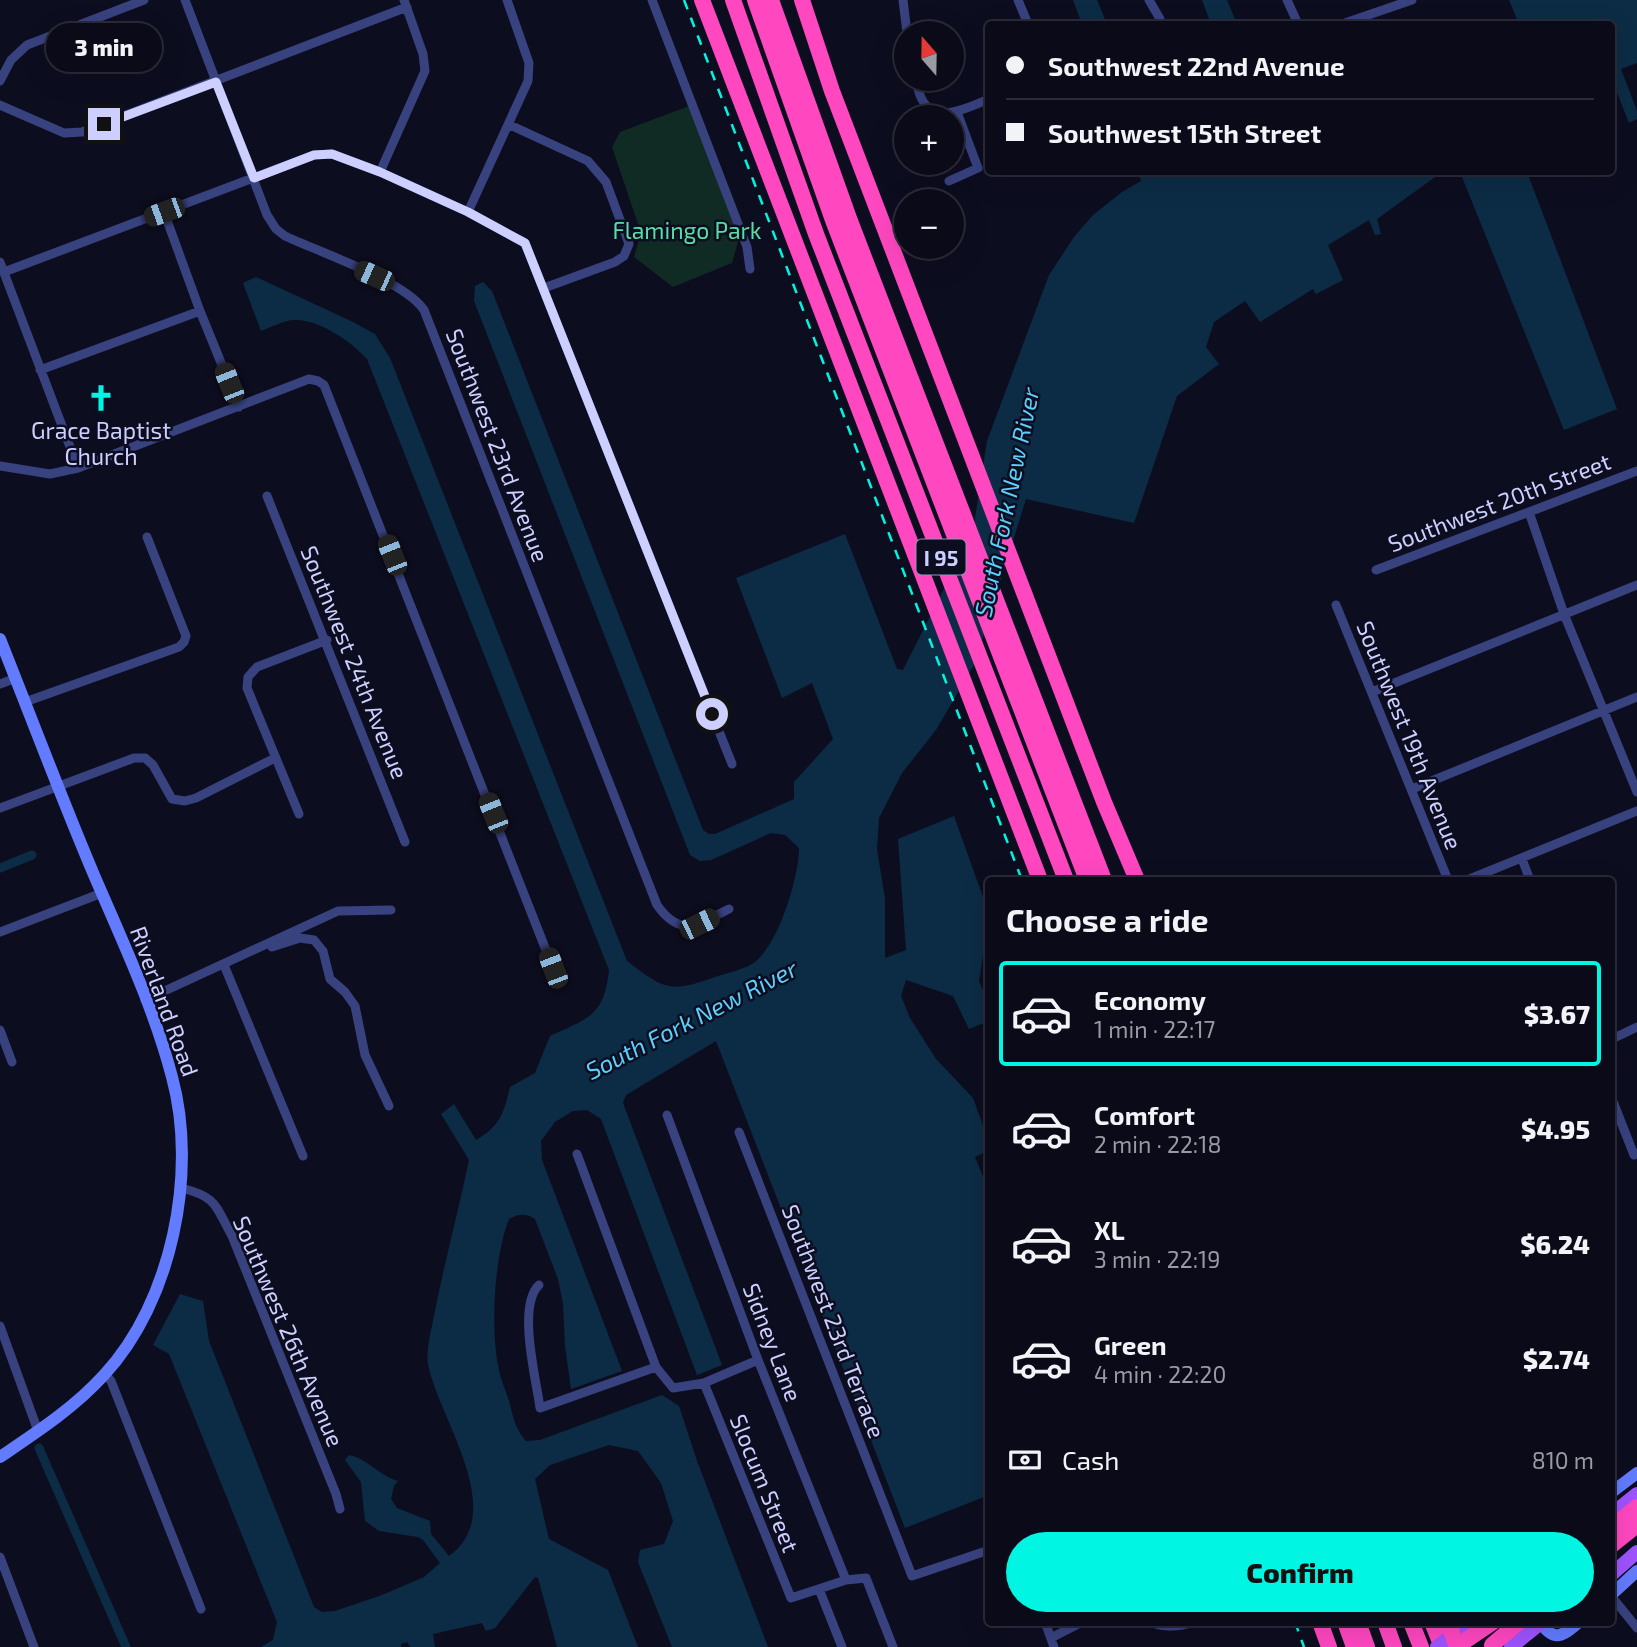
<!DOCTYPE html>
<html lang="en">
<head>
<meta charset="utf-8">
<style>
	:root { --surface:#0a0a18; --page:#131321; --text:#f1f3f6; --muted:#999aa2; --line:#2a2b37; --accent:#00f6e2 }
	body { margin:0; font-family:"Exo 2",sans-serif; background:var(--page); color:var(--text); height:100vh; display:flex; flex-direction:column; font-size:26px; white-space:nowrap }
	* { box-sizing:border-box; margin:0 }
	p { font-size:23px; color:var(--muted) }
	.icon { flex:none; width:38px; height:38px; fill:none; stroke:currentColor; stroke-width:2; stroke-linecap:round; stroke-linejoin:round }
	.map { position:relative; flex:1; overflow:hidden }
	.details { position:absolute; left:985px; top:877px; width:630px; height:749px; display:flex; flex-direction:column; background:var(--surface); border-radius:7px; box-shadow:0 7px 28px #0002,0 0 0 2px var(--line) }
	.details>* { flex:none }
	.banner { position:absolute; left:985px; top:21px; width:630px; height:154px; border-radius:7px; box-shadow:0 7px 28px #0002,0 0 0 2px var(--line); display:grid; align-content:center; height:154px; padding:0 21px; background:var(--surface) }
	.needle { width:46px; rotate:340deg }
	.buttons { position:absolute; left:894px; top:21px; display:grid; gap:14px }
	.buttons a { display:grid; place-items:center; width:70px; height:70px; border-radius:50%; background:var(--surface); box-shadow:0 7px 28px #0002,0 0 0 2px var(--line); font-size:35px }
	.end { position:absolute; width:32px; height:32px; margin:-16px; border:9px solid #cccfff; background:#111; box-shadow:0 0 0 4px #111 }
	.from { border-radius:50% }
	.bubble { position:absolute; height:49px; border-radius:24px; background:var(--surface); box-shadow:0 7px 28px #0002,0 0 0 2px var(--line); font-size:23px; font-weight:800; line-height:49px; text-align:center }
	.car { position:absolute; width:21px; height:42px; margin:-21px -10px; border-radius:9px; box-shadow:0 0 5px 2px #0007; background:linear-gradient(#222 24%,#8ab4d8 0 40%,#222 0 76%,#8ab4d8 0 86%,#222 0) }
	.banner b { display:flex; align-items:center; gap:24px; height:66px; font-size:26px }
	.banner b+b { border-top:2px solid var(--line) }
	.banner i { width:18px; height:18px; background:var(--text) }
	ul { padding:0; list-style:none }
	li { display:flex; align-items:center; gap:21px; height:105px; margin:0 14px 10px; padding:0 7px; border:4px solid transparent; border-radius:7px }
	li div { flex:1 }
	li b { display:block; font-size:26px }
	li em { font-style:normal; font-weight:800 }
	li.selected { border-color:var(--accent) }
	li>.icon { width:63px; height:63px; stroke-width:1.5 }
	h2 { padding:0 21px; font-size:32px; line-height:84px }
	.pay { display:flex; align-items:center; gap:18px; height:77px; padding:0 21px; font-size:26px }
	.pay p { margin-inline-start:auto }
	.action { display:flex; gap:14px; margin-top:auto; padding:14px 21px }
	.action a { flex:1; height:80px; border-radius:42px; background:var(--accent); color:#111; font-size:28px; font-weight:800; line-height:80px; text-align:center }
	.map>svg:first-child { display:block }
	.green { fill:#102a24 }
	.water { fill:#0c2c45 }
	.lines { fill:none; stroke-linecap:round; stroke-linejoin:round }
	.canal { stroke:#0c2c45; stroke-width:9 }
	.street { stroke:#38427f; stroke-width:9 }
	.secondary { stroke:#637bff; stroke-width:12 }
	.primary { stroke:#9f53ff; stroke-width:14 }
	.highway { stroke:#ff47c0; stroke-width:16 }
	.rail { stroke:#00f6e2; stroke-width:2.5; stroke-dasharray:10 9; stroke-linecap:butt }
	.primary-bridge { stroke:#9f53ff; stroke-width:14 }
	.highway-bridge { stroke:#ff47c0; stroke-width:16 }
	.route { stroke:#cccfff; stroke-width:9 }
	.labels { text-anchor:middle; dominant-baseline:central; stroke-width:5; stroke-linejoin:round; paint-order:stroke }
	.shield { fill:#0d0d20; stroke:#9395bc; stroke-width:2 }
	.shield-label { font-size:21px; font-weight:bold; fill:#cccfff }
	.park-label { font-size:23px; fill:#58dea5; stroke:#0d0d20 }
	.poi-label { font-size:23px; fill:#cccfff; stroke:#0d0d20 }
	.street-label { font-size:23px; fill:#cccfff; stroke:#0d0d20 }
	.water-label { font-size:24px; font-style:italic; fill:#5ad0ff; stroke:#0d0d20 }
</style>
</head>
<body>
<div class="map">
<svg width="1637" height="1647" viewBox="0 0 1637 1647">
	<rect width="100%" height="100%" fill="#0d0d20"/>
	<!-- green -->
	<path class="green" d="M689,106L739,238L732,263L673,287L634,257L641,233L612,147L620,132Z"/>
	<!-- water -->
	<path class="water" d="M1073,0H1097L1107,24H1082Z
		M1202,0H1227L1237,24H1211Z
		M1509,0H1637V63L1621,69L1637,111V119L1629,123L1612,80V24H1519Z
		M1138,172H1442L1377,219L1381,234L1375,235L1369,220L1328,245L1343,280L1316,294L1313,289L1260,322L1245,301L1214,322L1206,347L1219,364L1177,396L1134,523L1026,499L975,663L936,730L902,773L879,818L877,849L885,899V958L906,950L898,839L954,816L989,914L979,981L989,1005V1021L969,1029L953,996L906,980L901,996L910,1018L936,1059L973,1098L989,1142V1150L975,1157L989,1192V1495L905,1528L716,1041L626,1095L623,1103L722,1365L697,1375L601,1119L587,1110L573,1111L555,1122L541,1141L542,1160L622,1371L571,1389L565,1346L563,1303L558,1279L535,1219C525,1213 519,1214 509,1219C494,1257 490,1329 499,1370C501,1381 506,1391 509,1401C513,1416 515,1429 526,1441L540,1440L662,1395L679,1406L697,1461L768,1647H672L638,1562L640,1550L664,1544L673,1521L661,1483L638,1451L609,1445L550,1465L535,1479L549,1539L608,1570L638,1647H557L538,1578L535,1577L495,1628L486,1631L482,1623L433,1634L435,1647H410L407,1642L401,1644V1647H261L273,1640L277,1622L169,1354L153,1345L180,1294L203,1301L209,1341L314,1607L322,1612L335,1611L382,1595L424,1577L440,1563L423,1540L418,1537L379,1531L365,1521L361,1482L345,1460L349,1455C368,1459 378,1475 398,1481L394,1486L391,1499L397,1508L430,1521L431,1534L449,1556C510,1512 438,1418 428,1364C426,1350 431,1331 434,1316C444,1264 458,1213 469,1160L441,1114L454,1104L476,1140C500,1126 504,1113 510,1087L535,1073L550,1036C589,1018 604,1016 609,970L367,359C352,342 318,318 293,320C283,321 271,327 261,331L243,283L256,277L351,321L375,334L390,358L627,961C665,990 670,993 715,977C727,973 746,969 755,962C779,943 799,877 799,848L785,835L771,833L711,860L700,861L690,855L474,301L475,286L483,282L492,291L703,830L709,834H715L794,799V782L833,739L812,683L782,698L736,578L845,534L897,669L903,670L973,531L987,441L1049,275L1074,237L1093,215L1122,192L1141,181Z
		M1460,172H1527L1617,409L1564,430Z"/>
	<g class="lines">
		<!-- canal -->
		<path class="canal" d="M0,868L32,855
			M39,1448L126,1647"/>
		<!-- street -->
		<path class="street" d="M185,0L267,215L276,229L285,236C319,252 405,281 424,310L657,905C681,939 698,924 729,909
			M652,0L747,247L750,269
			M903,0L907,33
			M1018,0L1028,24
			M1149,0L1160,19
			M1287,0L1298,24
			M1342,24L1412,0
			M916,79C923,129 955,113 989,99
			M0,81L11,60L27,45L144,0
			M0,105L64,133L82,132L407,7
			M510,125L588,161L606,182L629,244L624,256L615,262L544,288
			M380,172L425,71L423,54L404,0
			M949,181L978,168L957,112
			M164,212L200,311L239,407
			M468,212L528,81L529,63L507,0
			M0,262L78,468
			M4,272L314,155L332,154L380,172L468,212L525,243L732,764
			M40,370L200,311
			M0,466L50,474L78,468L309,379L318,381L324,385L553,968
			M267,496L405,842
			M1529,512L1564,614L1637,792
			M1376,570L1637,471
			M1336,605L1448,880
			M0,684L16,678
			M1372,692L1637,585
			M25,702L179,647L184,642L186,636L147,537
			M1412,789L1637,697
			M0,808L134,758H145L153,765L172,799L185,801L196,798L275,758
			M299,814L247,688L248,677L257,667L327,640
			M1522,859L1530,880
			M1467,880L1637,811
			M0,932L102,893
			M272,947L300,938L314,940L323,951L330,979L345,992L355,1006L365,1055L389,1106
			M224,965L303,1156
			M145,1000L338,911L391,910
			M0,1030L12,1062
			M1612,1039L1637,1027
			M1612,1099L1634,1155L1637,1153
			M667,1115L758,1360L846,1580
			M739,1132L912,1576L989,1550
			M577,1154L656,1367
			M181,1188C218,1197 215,1206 232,1236L336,1494L340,1509
			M539,1285C517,1306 536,1378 540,1408L656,1367L673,1388L704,1383L758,1360
			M0,1326L38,1431
			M105,1374L111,1381L201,1609
			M704,1383L791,1598L846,1580L866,1578L893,1647
			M0,1557L34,1647
			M819,1589L842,1647
			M1612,1597L1637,1628
			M1045,1622L1054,1647
			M1151,1622C1163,1628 1180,1627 1193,1622
			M1051,1638L1082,1622"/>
		<!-- secondary -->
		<path class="secondary" d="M0,639C31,717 61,797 94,875C122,940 154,1008 172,1077C198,1172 172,1302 104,1375C74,1408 37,1432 0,1457
			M1612,1492L1637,1473
			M1612,1594L1637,1571
			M1540,1622C1554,1643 1563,1636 1579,1622"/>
		<!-- primary -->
		<path class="primary" d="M1612,1514L1637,1494
			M1612,1574L1637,1552
			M1454,1634L1471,1622"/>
		<!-- highway -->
		<path class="highway" d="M702,0L1040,880
			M733,0L816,234L1066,880
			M755,0L834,223L1087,880
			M771,0L850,221L1104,880
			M802,0L832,91L1104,802L1137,880
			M1612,1527L1637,1507
			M1612,1545L1637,1525
			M1320,1622L1329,1647
			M1345,1622L1354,1647
			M1358,1622L1367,1647
			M1385,1622L1394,1647
			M1411,1622L1421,1647
			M1432,1622L1442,1647
			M1456,1647L1493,1622"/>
		<!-- rail -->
		<path class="rail" d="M684,0L1022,880
			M1295,1622L1304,1647"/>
		<!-- primary-bridge -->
		<path class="primary-bridge" d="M1437,1647L1454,1634
			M1511,1647L1542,1622"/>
		<!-- highway-bridge -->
		<path class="highway-bridge" d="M1448,1622L1457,1647
			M1492,1645L1519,1622"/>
	</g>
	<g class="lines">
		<!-- route -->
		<path class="route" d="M104,124L216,82L254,178L314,155L332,154L380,172L468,212L525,243L712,714"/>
	</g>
	<!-- icons -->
	<defs>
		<symbol id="church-bare" viewBox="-9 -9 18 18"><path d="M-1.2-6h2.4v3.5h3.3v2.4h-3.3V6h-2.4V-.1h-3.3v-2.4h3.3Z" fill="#00f6e2" stroke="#0d0d20" stroke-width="2.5" paint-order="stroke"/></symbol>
	</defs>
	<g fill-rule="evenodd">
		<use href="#church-bare" x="82" y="379" width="38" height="38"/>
	</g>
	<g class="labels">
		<!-- shield labels -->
		<rect class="shield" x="916.5" y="539.5" width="49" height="35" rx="5"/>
		<g class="shield-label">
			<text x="941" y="557">I 95</text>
		</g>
		<!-- park labels -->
		<g class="park-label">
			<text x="687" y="230">Flamingo Park</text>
		</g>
		<!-- poi labels -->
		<g class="poi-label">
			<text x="101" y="430">Grace Baptist<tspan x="101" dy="26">Church</tspan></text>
		</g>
		<!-- street labels -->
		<g class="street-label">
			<text transform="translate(498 445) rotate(69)">Southwest 23rd Avenue</text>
			<text transform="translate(1499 502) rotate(-21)">Southwest 20th Street</text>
			<text transform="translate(355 662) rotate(68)">Southwest 24th Avenue</text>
			<text transform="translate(1410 735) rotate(68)">Southwest 19th Avenue</text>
			<text transform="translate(165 1001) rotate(70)">Riverland Road</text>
			<text transform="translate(834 1321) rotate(69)">Southwest 23rd Terrace</text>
			<text transform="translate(289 1331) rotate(67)">Southwest 26th Avenue</text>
			<text transform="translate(773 1342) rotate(69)">Sidney Lane</text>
			<text transform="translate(765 1483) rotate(68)">Slocum Street</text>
		</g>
		<!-- water labels -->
		<g class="water-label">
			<text transform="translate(1006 502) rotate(-78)">South Fork New River</text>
			<text transform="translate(691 1019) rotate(-27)">South Fork New River</text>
		</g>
	</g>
</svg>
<div class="buttons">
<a><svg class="needle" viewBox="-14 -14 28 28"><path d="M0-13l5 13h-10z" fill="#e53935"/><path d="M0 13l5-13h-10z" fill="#999aa2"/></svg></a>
<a>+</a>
<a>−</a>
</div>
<i class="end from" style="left:712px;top:714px"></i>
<i class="end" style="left:104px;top:124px"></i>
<div class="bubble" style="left:46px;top:23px;width:116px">3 min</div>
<i class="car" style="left:164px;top:212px;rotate:250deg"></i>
<i class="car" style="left:374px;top:276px;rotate:294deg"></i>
<i class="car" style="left:229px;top:383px;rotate:338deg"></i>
<i class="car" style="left:392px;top:555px;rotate:338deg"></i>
<i class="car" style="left:493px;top:813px;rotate:338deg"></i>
<i class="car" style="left:699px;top:924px;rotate:64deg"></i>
<i class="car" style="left:553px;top:968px;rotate:339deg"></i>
<div class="banner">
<b><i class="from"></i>Southwest 22nd Avenue</b>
<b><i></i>Southwest 15th Street</b>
</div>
<section class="details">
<h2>Choose a ride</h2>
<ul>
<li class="selected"><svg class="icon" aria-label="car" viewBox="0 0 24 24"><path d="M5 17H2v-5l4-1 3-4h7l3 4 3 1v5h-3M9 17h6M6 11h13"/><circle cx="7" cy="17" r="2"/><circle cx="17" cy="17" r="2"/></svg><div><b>Economy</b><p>1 min · 22:17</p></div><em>$3.67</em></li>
<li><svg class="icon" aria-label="car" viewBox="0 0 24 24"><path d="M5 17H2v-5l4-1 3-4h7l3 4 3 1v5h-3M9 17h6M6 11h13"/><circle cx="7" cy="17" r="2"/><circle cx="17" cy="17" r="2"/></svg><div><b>Comfort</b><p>2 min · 22:18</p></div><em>$4.95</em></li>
<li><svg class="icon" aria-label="car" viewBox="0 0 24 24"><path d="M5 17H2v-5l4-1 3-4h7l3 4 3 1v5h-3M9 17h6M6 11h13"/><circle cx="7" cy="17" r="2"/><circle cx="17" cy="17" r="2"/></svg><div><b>XL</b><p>3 min · 22:19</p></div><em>$6.24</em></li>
<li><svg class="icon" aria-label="car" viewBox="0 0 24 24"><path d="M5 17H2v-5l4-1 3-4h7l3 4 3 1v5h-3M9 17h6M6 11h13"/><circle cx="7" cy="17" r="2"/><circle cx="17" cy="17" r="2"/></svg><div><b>Green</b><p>4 min · 22:20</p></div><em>$2.74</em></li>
</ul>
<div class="pay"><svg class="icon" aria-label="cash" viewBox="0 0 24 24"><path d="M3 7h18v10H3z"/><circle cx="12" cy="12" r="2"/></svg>Cash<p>810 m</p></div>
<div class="action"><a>Confirm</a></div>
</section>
</div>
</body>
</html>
